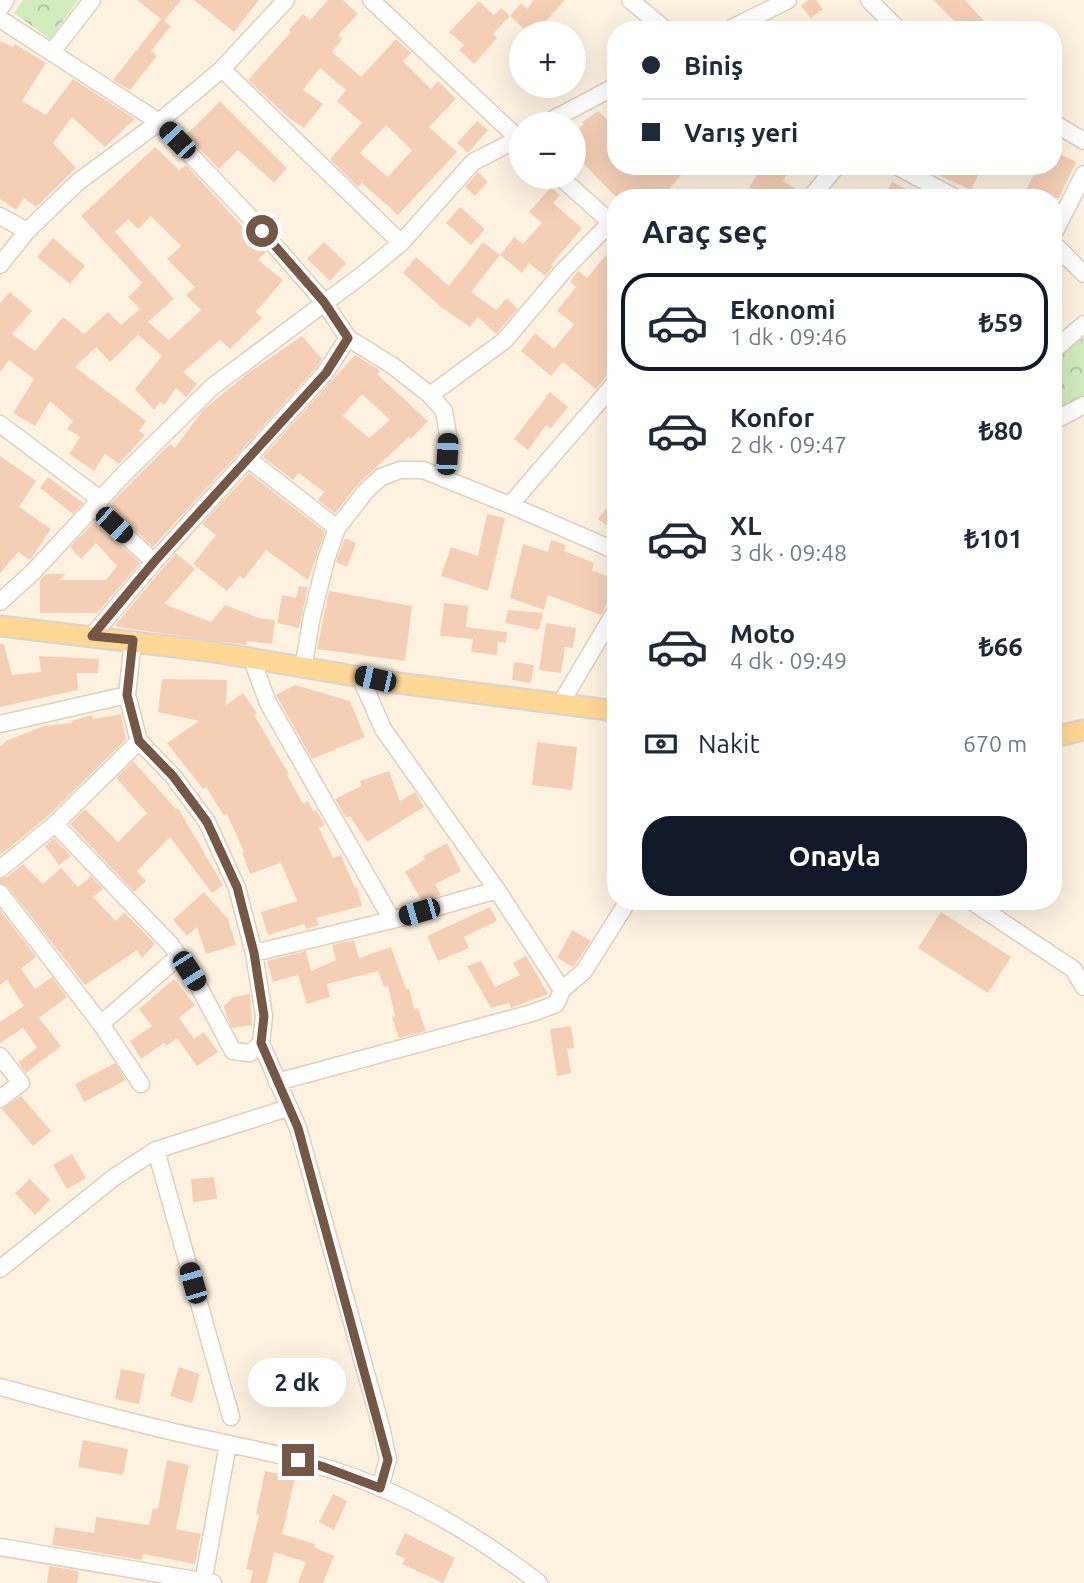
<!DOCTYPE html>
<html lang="tr">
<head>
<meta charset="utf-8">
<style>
	:root { --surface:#fff; --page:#f6f6f7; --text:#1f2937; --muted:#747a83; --line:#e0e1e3; --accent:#111827 }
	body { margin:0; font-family:Ubuntu,sans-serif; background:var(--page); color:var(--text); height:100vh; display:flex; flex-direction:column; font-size:26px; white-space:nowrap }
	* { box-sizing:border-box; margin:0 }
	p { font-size:23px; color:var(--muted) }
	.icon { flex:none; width:38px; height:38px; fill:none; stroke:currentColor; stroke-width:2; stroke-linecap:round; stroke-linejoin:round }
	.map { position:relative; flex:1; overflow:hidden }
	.details { position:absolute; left:607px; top:189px; width:455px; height:721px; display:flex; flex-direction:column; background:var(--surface); border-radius:28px; box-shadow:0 7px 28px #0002 }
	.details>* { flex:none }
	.banner { position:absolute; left:607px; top:21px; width:455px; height:154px; border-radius:28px; box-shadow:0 7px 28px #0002; display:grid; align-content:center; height:154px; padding:0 35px; background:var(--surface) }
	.buttons { position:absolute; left:509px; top:21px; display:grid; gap:14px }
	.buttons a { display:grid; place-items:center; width:77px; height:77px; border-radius:50%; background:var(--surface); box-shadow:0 7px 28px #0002; font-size:35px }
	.end { position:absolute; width:32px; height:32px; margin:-16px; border:9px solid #755746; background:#fff; box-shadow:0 0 0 4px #fff }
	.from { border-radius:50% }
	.bubble { position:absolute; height:49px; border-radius:24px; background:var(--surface); box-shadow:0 7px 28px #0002; font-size:23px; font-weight:600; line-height:49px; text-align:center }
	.car { position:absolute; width:21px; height:42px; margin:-21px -10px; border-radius:9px; box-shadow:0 0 5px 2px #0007; background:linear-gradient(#222 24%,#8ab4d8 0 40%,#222 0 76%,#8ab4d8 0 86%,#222 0) }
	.banner b { display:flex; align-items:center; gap:24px; height:66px; font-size:26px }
	.banner b+b { border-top:2px solid var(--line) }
	.banner i { width:18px; height:18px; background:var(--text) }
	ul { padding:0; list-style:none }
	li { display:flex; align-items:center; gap:21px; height:98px; margin:0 14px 10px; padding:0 21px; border:4px solid transparent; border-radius:28px }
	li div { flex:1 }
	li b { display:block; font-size:26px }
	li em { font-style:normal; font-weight:600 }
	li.selected { border-color:var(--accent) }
	li>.icon { width:63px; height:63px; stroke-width:1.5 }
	h2 { padding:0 35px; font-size:32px; line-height:84px }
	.pay { display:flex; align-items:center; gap:18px; height:77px; padding:0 35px; font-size:26px }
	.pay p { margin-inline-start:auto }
	.primary-button { display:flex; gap:14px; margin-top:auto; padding:14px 35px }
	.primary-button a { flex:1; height:80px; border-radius:28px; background:var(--accent); color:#fff; font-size:28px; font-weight:600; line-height:80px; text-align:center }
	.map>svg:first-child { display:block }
	.park { fill:url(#park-crowns) }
	.building { fill:#f4cfb6; fill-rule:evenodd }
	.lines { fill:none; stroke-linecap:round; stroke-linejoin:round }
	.minor-casing { stroke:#e1cebb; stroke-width:19 }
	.major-casing { stroke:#dbd3cf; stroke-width:23 }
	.minor { stroke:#fff; stroke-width:16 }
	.major { stroke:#ffd895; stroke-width:19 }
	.route { stroke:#755746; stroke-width:9 }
</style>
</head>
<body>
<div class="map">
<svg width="1084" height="1583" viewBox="0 0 1084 1583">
	<defs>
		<pattern id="park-crowns" width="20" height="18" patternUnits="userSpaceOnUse" patternTransform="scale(1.75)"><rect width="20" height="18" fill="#d0ebbe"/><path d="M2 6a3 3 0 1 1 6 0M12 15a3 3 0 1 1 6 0" fill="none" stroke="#adc19c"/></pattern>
	</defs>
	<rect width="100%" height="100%" fill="#fdf2e0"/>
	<!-- park -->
	<path class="park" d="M23,0H78L50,39L14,13Z
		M1084,337V398L1054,411V359Z"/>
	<!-- building -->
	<path class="building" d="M137,0H181L164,21L171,26L151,51L157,56L130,90L113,80L161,19Z
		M194,0H259L234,32Z
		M328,0H343L358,14L338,35L342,39L332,52L361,77L396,39L411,53L403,61L431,89L438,81L456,99L429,127L457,152L398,215L362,183L358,187L330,159L362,123L337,101L346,90L320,68L303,90L323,104L304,128L289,118L248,80L291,32L289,30L303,14L310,20ZM386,125L412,150L388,177L360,153Z
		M534,0H565L535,33H528L510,16L521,3L527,9Z
		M808,0H816L823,9L811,18L801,6Z
		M934,0H965L992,30H945L954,21Z
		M479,1L494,15L501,8L510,16L493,34L497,38L474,64L459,50L464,45L449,32Z
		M0,41L13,47L15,44L46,63L22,101L46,115L73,79L135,119L105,147L72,117L53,143L76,168L36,207L24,198L16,210L0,199Z
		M220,101L287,168L274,183L238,150L219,169L186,135Z
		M598,111L616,127V166H689L661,198H617L581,161L574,165V133L584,124L582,122Z
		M477,121L488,130L468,153L457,143Z
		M155,147L179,170L186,165L266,252L258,260L283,280L256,312L262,318L230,349L220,340L183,372L197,384L186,397L176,388L164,405L160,402L154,410L135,389L162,356L138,335L110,362L96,347L75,367L146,421L139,431L145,435L119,464L105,454L94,471L69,454L80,437L67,429L73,421L50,401L35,426L13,413L34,379L9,360L0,373V303L10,292L32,311L12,334L35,351L63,317L84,334L108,312L121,325L140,309L128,297L142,283L81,216ZM151,216L181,246L167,259L195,287L186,295L201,310L169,340L148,322L174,299L115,232L128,219L138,229Z
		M1054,151L1076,162L1059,198H1022L1038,166H1054Z
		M762,166H792L783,181L801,192L800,198H746L752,190L749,188Z
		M919,166H982L971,190Z
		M478,172L488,182L475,196L465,187Z
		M892,182L924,198H884Z
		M551,187L560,195L553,203L582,228L551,265L553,267L545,276L529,263L522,273L500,255L514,237L523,244L542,223L529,212Z
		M460,207L485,229L471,245L446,223Z
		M53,238L85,266L70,284L37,257Z
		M324,242L346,263L330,281L307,259Z
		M483,242L500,255L471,292L496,310L507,298L518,309L496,334L478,317L470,327L441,307L403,273L416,257L449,286Z
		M606,255L616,264V364L596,389L563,362L551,376L521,351L535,333L554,349L574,324L557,311L576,287L570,282L578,271L587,278Z
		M302,336L322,359L317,367L153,547L109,506L110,504L170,444L175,448L203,410L248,373Z
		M355,355L378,369L380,371L377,374L428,421L411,439L409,437L359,483L335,513L318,500L324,492L299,473L293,480L263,457ZM362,394L390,420L369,438L343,416Z
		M550,392L568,407L551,428L546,425L528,450L514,439Z
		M0,456L36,481L19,507L51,529L30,560L18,552L0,573Z
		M249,473L325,532L308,580L266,550L244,579L240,576L227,591L193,564L216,535L202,524Z
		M48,477L83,503L73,514L40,488Z
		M616,496V533L598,519Z
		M487,514L505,518L488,591L441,576L451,547L478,556Z
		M95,521L140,563L97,613H40V580L46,574H65L59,580H106L117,566L96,543L81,559L70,547Z
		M345,538L356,543L347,567L336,562Z
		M551,540L566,545L564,551L594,563L592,570L616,580V600L607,604L601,615L548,595L544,610L510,598L523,544L548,552Z
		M176,553L195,569L164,604L211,622L225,605L259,618L275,620L272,644L247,641L246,645L117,627L115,625Z
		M299,586L308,587L299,628L277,623L282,595L296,598Z
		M329,591L412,606L405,661L317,649Z
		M444,603L468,606L466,627L507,632L506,643L498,642L497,655L471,652L473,639L440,636Z
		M508,610L543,613L539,630L505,623Z
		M546,623L576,628L573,648L565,647L561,673L539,670Z
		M0,644H4L12,675L41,672L39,656L99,659L98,673H77L78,690L0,707Z
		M514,662L534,665L531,683L512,680Z
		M162,679L227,680L226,705L243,693L257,713L254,715L289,774L287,775L303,804L308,801L313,811L316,810L325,825L319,828L333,858L341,855L355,888L357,887L362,906L316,918L319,925L307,929L304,924L268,935L261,912L297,901L281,863L250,874L242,853L244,852L227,814L224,816L206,787L203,789L167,743L199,721L158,712Z
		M295,685L350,701L365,737L312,759L276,695Z
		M121,714L126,739L48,816L0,855V746L8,740L44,726L72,723L71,721L92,715L93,719Z
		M537,742L577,747L572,790L532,785Z
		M133,761L176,809L178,808L223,885L212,893L170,837L137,871L146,881L134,892L70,824L85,809L118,842L147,813L116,778Z
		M389,771L400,801L415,792L424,807L367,842L350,816L346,818L335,799L361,786L360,781Z
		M54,838L71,856L59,865L45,846Z
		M447,843L461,871L435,884L441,895L422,901L405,872L425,859L423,856Z
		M23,864L43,884L61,868L78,887L91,876L103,889L93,897L116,921L124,912L155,944L142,958L137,950L85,985L8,887L0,883V879L7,877Z
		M204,892L228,919L236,945L206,954L197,927L187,936L173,920Z
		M490,907L497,921L464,937L469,948L438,961L427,936Z
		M0,910L36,957L21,969L35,989L52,977L67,997L39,1018L61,1046L26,1073L18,1062L37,1048L23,1028L0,1043V1022L24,1006L7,980L0,985Z
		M941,912L1011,957L988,993L918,948Z
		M572,930L591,941L573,967L557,958Z
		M354,940L359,958L391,947L406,989L409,988L414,1009L418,1008L426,1031L399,1038L392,1017L395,1016L388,986L384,987L378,971L327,984L330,997L307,1004L298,975L273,982L267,961L306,951L311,971L336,960L332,945Z
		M526,956L548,994L511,1008L509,1003L491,1008L467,966L481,961L495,987L520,975L513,963Z
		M174,979L195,1005L179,1018L194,1039L204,1032L218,1052L197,1066L177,1038L166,1046L164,1043L141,1059L130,1041L152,1026L139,1009Z
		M250,994L252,1025L232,1028L226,1015L224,1006L233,997Z
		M571,1026L574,1048L567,1049L571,1073L557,1076L550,1029Z
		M115,1063L126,1080L84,1102L75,1084Z
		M21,1096L51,1131L33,1146L2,1109Z
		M72,1154L86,1178L67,1189L53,1165Z
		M214,1177L217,1199L193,1202L191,1179Z
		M30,1179L50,1200L35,1215L15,1193Z
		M179,1367L200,1374L192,1403L170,1396Z
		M121,1369L145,1374L139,1404L115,1399Z
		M83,1440L128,1449L123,1475L78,1467Z
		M167,1460L189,1465L176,1529L201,1534L195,1564L143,1554L142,1560L52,1545L55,1527L94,1533L96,1517L149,1525L153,1508L158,1509Z
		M265,1471L295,1478L282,1534L315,1544L314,1547L334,1556L323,1583H298L306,1562L274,1552L267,1583H250L253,1571L246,1569L259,1515L256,1514Z
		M333,1494L347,1501L334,1530L319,1522Z
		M405,1533L455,1558L443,1583L402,1564L405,1559L395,1554Z
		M49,1566L79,1571L77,1583H47Z"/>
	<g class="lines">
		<defs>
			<path id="minor" d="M371,0L522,142
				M630,0L666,30
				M869,0L899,30
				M0,8L6,0
				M0,19L159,122L247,214L324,302L348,338L325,373L154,562L92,636
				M728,30L788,0
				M52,52L92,0
				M222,69L401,243
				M1054,123L1084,141
				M544,124L616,86
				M896,166L956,198
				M560,177L616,227
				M810,198L837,166
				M0,216L27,231
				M1054,233L1084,174
				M1054,244L1084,274
				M0,265L27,231L78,182L159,122L222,69L286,0
				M348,338L393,366L430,395L504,341L565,269L611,222
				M1054,350L1084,324
				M616,382L510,505L616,551
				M430,395L444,411L448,435L444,479
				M1054,421L1084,405
				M0,424L101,500
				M247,458L337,528
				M94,506L154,562
				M0,602L33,572L123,475L212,387L362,275L401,243L473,162L522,137
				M252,660L268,703L392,920
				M303,669L312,616L326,560L337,528L366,491L381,477L400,470H423L510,505
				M360,676L383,729L497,890L562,990
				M561,703L616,610
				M0,724L127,695L133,640
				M55,824L171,945L199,987L233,1051L250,1053L261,1043L264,1016L254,953L237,888L207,822L173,776L139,741L127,695
				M0,869L55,824L139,741
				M0,893L101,1024L141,1084
				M971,901L1073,969L1084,987
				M254,953L392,920L497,890
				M101,1024L179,956
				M261,1043L298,1128L381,1427L388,1459L380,1488
				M0,1056L21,1083L0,1099
				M277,1082L532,1013L556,1004L562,990L584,971L628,901
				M156,1150L231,1417
				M0,1269L113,1178L156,1150L288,1108
				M0,1387C56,1402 113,1418 170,1431C220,1443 271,1451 320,1466C400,1489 474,1533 539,1583
				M0,1547L213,1583
				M203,1583L228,1444"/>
			<path id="major" d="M0,626L208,651L390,682L616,711
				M1054,737L1084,730"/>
		</defs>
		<!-- minor casing -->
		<use href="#minor" class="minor-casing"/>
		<!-- major casing -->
		<use href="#major" class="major-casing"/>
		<!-- minor -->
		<use href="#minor" class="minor"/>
		<!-- major -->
		<use href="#major" class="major"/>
	</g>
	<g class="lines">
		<!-- route -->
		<path class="route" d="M262,231L324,302L348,338L326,373L154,562L92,636L133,640L127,695L139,741L173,776L207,822L237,887L254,953L264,1016L261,1043L298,1128L388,1460L380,1488L321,1466L298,1460"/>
	</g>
</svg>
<div class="buttons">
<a>+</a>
<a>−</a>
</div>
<i class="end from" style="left:262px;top:231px"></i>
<i class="end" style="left:298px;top:1460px"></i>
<div class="bubble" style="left:248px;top:1358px;width:98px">2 dk</div>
<i class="car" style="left:177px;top:140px;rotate:316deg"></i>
<i class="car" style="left:447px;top:454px;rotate:3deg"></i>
<i class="car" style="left:114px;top:525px;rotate:133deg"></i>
<i class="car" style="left:375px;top:679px;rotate:283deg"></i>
<i class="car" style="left:419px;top:912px;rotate:254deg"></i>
<i class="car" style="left:189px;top:971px;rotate:147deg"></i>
<i class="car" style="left:193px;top:1283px;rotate:344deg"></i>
<div class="banner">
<b><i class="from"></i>Biniş</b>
<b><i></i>Varış yeri</b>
</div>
<section class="details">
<h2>Araç seç</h2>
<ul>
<li class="selected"><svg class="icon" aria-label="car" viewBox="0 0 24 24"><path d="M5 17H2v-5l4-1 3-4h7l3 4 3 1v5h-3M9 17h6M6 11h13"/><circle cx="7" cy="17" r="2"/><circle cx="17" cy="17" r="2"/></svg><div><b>Ekonomi</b><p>1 dk · 09:46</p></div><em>₺59</em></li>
<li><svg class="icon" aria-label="car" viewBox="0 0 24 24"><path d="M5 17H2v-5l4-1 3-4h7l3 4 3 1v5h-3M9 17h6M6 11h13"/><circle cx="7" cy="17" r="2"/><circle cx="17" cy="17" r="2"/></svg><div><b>Konfor</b><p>2 dk · 09:47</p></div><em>₺80</em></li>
<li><svg class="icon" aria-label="car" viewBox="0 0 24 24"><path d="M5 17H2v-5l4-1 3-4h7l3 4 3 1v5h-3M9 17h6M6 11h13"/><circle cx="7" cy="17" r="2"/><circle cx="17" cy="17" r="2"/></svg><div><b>XL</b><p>3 dk · 09:48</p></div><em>₺101</em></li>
<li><svg class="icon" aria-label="car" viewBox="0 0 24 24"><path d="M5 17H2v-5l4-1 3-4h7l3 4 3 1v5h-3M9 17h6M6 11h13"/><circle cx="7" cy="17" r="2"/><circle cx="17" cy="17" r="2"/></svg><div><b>Moto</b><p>4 dk · 09:49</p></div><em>₺66</em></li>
</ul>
<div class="pay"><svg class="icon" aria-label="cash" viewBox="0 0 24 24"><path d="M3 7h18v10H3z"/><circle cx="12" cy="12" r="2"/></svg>Nakit<p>670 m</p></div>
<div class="primary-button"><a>Onayla</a></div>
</section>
</div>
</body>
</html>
